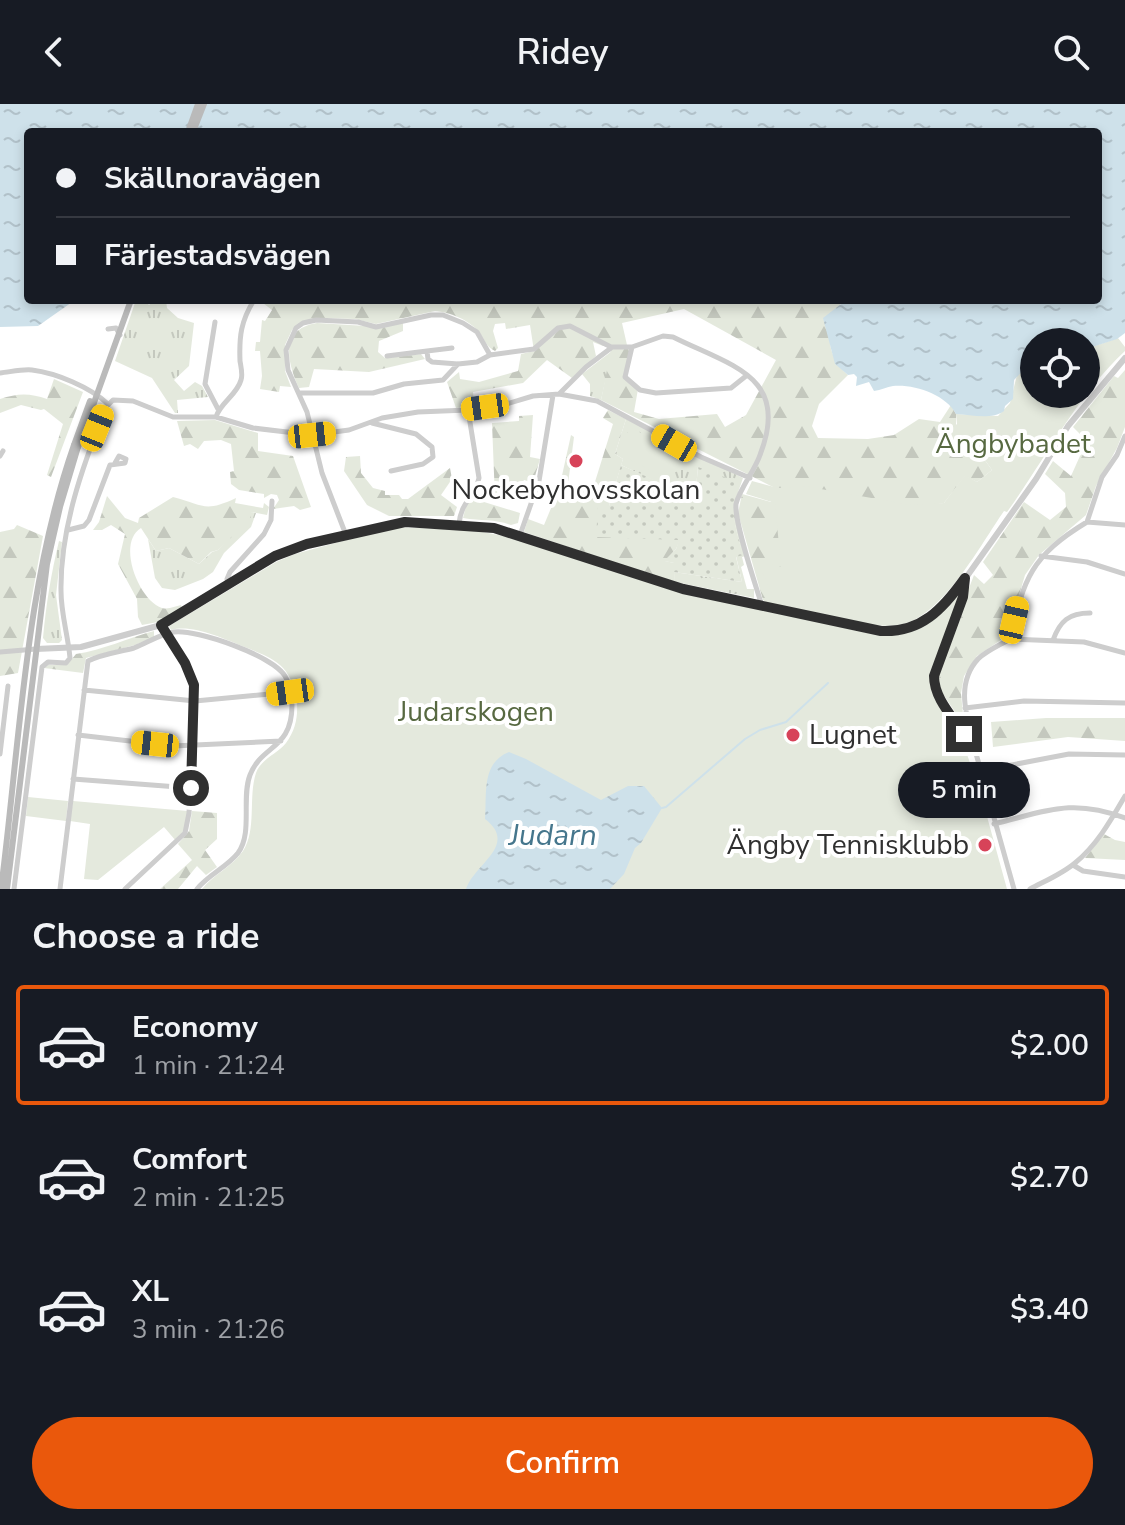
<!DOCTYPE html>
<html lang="en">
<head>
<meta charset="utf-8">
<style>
	:root { --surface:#171b24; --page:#20242c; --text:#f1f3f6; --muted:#9ea1a6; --line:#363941; --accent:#ea580c }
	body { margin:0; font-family:"Nunito Sans",sans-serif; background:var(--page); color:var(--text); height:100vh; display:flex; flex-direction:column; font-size:30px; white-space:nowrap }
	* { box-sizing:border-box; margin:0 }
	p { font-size:26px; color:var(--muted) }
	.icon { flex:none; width:44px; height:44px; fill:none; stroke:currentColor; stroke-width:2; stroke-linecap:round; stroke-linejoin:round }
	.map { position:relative; height:785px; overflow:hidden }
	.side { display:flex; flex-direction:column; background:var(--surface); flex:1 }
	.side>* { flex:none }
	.top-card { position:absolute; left:24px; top:24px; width:1078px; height:176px; border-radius:8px; box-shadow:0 4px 12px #0003; display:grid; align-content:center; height:176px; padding:0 32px; background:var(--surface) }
	.buttons { position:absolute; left:1020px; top:224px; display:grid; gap:16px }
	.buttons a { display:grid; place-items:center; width:80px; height:80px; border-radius:50%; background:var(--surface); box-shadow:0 4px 12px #0003; font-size:40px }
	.end { position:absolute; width:36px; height:36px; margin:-18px; border:10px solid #303030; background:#fff; box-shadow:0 0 0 4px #fff }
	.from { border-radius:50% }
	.bubble { position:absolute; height:56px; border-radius:28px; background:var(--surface); box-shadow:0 4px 12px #0003; font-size:26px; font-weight:600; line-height:56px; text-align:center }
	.car { position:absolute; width:24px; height:48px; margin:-24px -12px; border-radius:10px; box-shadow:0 0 6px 2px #0007; background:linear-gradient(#f5c518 24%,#345 0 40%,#f5c518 0 76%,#345 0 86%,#f5c518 0) }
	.top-card b { display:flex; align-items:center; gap:28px; height:76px; font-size:30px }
	.top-card b+b { border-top:2px solid var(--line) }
	.top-card i { width:20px; height:20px; background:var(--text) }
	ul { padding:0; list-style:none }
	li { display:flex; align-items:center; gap:24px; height:120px; margin:0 16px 12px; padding:0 16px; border:4px solid transparent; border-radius:8px }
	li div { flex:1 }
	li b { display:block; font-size:30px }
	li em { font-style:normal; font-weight:600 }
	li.selected { border-color:var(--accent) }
	li>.icon { width:72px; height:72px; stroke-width:1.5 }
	h2 { padding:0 32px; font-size:36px; line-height:96px }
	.button { display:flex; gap:16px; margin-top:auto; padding:16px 32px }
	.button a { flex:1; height:92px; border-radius:48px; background:var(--accent); color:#fff; font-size:32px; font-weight:600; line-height:92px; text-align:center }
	header { display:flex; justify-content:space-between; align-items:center; height:104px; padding:0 32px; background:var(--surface); font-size:36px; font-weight:600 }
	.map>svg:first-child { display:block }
	.grass { fill:url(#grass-tufts) }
	.forest { fill:url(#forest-firs); fill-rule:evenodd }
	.park { fill:#e4e9dd }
	.garden { fill:url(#garden-dots) }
	.water { fill:url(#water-ripples) }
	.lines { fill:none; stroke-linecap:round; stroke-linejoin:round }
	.stream { stroke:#cee1ea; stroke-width:2 }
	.minor { stroke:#cdcdcd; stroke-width:5 }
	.tertiary { stroke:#cdcdcd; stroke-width:6 }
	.secondary { stroke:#bababa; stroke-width:6 }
	.secondary-bridge { stroke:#bababa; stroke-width:6 }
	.route { stroke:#303030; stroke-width:10 }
	.poi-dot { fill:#d74359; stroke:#fff; stroke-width:3 }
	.labels { text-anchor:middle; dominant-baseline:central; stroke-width:8; stroke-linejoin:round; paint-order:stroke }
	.park-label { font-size:28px; fill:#576941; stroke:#fff }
	.poi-label { font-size:28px; fill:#303030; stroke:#fff }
	.water-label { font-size:30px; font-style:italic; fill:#45768c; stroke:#fff }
</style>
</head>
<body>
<header><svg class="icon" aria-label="back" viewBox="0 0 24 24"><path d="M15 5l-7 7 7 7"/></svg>Ridey<svg class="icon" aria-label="search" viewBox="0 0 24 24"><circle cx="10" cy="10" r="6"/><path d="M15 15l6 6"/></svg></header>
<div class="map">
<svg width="1125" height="785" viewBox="0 0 1125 785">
	<defs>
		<pattern id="grass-tufts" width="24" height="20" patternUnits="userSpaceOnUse" patternTransform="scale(2)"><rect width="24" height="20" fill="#e4e9dd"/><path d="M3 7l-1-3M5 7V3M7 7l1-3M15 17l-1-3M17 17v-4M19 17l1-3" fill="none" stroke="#c4c8be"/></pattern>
		<pattern id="forest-firs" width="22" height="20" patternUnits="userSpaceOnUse" patternTransform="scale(2)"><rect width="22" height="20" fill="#e4e9dd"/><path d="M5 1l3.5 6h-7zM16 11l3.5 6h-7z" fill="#c4c8be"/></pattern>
		<pattern id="garden-dots" width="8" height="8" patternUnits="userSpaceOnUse" patternTransform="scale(2)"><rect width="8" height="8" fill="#e4e9dd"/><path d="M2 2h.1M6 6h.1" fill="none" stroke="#c4c8be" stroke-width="1.8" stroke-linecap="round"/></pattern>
		<pattern id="water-ripples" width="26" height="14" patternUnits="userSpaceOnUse" patternTransform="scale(2)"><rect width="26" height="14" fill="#cee1ea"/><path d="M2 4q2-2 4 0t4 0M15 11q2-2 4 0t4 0" fill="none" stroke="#b1c1c9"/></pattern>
	</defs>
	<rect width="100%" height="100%" fill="#fff"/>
	<!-- grass -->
	<path class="grass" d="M136,196H144L149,201L155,196H166L167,204L178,214L194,219L189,262L174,276L184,287L195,278L202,282L208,293L177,296L178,309H175L152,274L115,257Z
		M612,247L601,296L590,292V280L582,270Z
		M626,315L743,374L735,397L746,452L742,453L744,461L741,463L747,485H754V494L675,478L674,468L742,478L736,452L742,450L732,408V395L698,363L696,384L684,383L678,388L621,361L623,355L615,350Z
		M252,408L256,409L251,423L224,449L213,468L203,475L175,486L162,484L155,474L148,435L156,447L169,444L199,460L212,448L218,446Z
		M59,437L62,438L56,491L62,536L59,539H47L43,534C46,501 51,470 59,437Z"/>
	<!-- forest -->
	<path class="forest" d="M259,196L277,198L282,196H838L841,199C825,225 825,251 848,271L819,300L812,322L818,334L868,335L894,331L919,315L940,318L951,301L956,310V333L982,352L992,366L977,378L965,372L944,399L927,402L858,519L767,499L763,496L738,409L742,390L771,398L773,383L601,296L612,241L603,242L593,238L596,252L572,274L547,256L523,279L473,288L474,302L456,304L447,278L459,268L460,275L479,278L518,267L521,250L534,247L530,221L506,225L505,219L495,220L493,227L498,244L495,247C485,242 485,235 478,227C469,216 449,208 435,207L376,220L355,215L319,214L302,218L292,226L285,241V267L291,283L280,282L279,288L260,285L262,272L260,247H255L256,238H260L262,216L265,217L272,206ZM684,205L776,256L746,311L725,323L717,310L659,315L634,308L638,285L625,272L631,241H627L622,219Z
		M317,219L366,222L403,219V227L379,237L378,248L385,254L421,250L425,255L369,268L314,265L309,283L299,284C287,258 279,225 317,219Z
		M1125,266V323L1117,344L1096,382L1086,411L1039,451L1025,471L1007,532L977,552L964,572L961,589L963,611L969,625L967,626L937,581L939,563L974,471L984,480L993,471L983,458L1024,398L1050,416L1066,403L1065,389L1045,370L1053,357L1071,372L1084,343L1080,330L1073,323L1114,272L1118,274Z
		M54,275L83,288L51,373L47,371L63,320L44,305L41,306L21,301L0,309V295C18,289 30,289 47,295Z
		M608,306L626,315L615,350L623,355L609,402L680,436L676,445L665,457L674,459L675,478L648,472L642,468L524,428L528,415L544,421L559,385L571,331L574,333L568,380L594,381L613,320L603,314Z
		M533,311L530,353L540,355L533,379L524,376L514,394L501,389L497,396L495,395L492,319L519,317V312Z
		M215,316L258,329V347L293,352L311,403L300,406L294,402L273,405L279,396L277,391L271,390L264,394V390L239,386L231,380L230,368L234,367L231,340L221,336L204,337L198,345L190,340L184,342L177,317Z
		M360,352L361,369L373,384L385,387V391H399L402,395H408L450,364L452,375L441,391L457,403L454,412H389L367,401L344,367L346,353Z
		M107,392L125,414L138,419L139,414L173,393C204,401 204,409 236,394L235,399L263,404L264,399L269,403L267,411L252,408L250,415L218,446L211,448L199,460L169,444L156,447L141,424C116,439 139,497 162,504C169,506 175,502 181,501L182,504L158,518L142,521L138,513L137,495L118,460L125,430L111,421L102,426H93L99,418Z
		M471,394L520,409L518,419L511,421C495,415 481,417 463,414L466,402Z
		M17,421L43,432L18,569L0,572V428L14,425Z
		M154,527V533L135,541L86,554L83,569L44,564L48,561H67L76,550C103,546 128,534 154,527Z
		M1046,614H1125V637L1068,633L993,643L991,618Z
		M192,707L217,709V735L205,746L217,763L206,771L197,762L178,785H160L192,756L178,740L189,727Z
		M1104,730L1115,736L1125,738V756L1085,754Z"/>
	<!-- park -->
	<path class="park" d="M1118,234L1125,243V247C1076,293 1046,354 1007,408L1004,407C981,440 943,511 903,520C869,528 805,507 770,499L773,491L756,455L781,463L775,399L746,390L752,377L778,384L804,382L911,401L944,399L965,371L977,378L992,366L982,352L956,334L951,325L957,320L956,310L998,312L1010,299L1017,271L1034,255V290H1086V245Z
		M630,323L671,345L658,370L617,349Z
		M394,423L472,426L504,432L578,454L657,481L872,530C911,533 939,516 962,483L931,572C930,596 949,608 958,629C968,650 975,673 981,696L967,702L983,698L1007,785H202C214,770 232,763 243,747C257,726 248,693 256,669C261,655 277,650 286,639C295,627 298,614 297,599C292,561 275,555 242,542C222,534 192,520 171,526L169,522L276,458L295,450Z
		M28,693L68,697L66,717L26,712Z
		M73,697L188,707L185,725L176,737L164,723L98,776L84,775L90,720L70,717Z"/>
	<!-- garden -->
	<path class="garden" d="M621,361L678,387L684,383L696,384L698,363L740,379C728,406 736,423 743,451L736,453L742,478L674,468V459L664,457L676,445L679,436L596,433L598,403L609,402Z"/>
	<!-- water -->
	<path class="water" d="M0,0H1125V229L1117,235L1086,245V238H1034V255L1014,276L1013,295L1005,302L1004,307C992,316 971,311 956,310C946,291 915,280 893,282C887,283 881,286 874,287L869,278L856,282L857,273L854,270L848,271L835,260L823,214L841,200L838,196H1098V28H28V196H123L113,200L75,196L38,222L0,223Z
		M509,648L526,655L601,696L628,682H644L662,704L641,739L635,744L624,770L610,785H466C474,760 519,741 485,715C487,690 481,659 509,648Z"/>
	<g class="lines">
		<!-- stream -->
		<path class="stream" d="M662,704L666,703L745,635L760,626L786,618L828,579"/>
		<!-- minor -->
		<path class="minor" d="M215,218L205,280L218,305
			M108,225L116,224L120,231
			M632,243L625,273L640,286L656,289L731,284L746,272
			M452,244L427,247L428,255L432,258L458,260L477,258L490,251L534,245L558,224L570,222L611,243H632L663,232L673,233C731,262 791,272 760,351C755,366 739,386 736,400C734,418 756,482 762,502
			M387,252L427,247
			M0,269C10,268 22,265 32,266C56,269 90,283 108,300
			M299,289H373L404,280L443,276L458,260
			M559,290L586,263L611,244
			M216,313C220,299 237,291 241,276C243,271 241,263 240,257C239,232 241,217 254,196
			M372,319L416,330L432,343L433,353L423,360L391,367
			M0,352L3,347
			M1087,418L1125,421
			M459,420C461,397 475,393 479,374L468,306
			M68,426L84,422L89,416L110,361L125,359L126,355L119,352L115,359
			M346,431L322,369L307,308L288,266L286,246L296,224L303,219L316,216L358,218L376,223L431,211H443L463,219L477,228L490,251
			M520,431L539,377L553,291
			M1041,452L1087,458L1125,470
			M966,475L963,493L937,560L934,584L975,646L1014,785
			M228,480L227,475L230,468L264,430L271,416L272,397
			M1010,535L1084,538L1125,549
			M1053,536C1060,517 1069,509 1090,509
			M0,548L36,545
			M84,586L195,597L290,588
			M965,604L1024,597L1125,599
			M78,631L173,642L281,637
			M975,646C968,616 954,581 978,555C986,547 1000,541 1010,535C1024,474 1031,452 1087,418L1102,373L1117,351L1125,332
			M0,650L8,582
			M980,667L1069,650L1125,651
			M73,675L191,684
			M994,720C1047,707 1072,694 1125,714
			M1073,761L1083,767L1125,773
			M14,785L42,563L48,558L66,559L70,554C68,531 61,510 61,487C60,424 83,361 106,303L113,296L133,297L173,313H216L253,324L312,331L349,326L382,314L418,308L468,306L503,301L533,292L559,290L597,297L701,353L750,374
			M60,785L88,557C102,550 119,548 134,544C147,539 160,530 174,528C197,525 273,552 285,572C290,580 291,592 292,601C292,646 262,640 250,671C241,694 253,729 238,749C227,763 208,771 197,785
			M125,785L185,729L189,709L195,591C191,564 175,544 161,521
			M1030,785C1045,777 1062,770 1075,759C1097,741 1111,716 1125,692"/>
		<!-- tertiary -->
		<path class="tertiary" d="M36,545L81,543L161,521L275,452L307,440L405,418L494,424L649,475L870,526C902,530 925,520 948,499L1036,375L1068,322L1125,254"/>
		<!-- secondary -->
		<path class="secondary" d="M188,28L198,0
			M193,28L204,0
			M1,785C20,638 25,481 74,341
			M7,785L47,460L60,403L78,343"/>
		<!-- secondary-bridge -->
		<path class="secondary-bridge" d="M74,341L90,297
			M78,343L131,196"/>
	</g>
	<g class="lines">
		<!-- route -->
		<path class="route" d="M191,684L194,581L185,559L161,521L275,452L307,440L405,418L494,424L683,485L881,527C921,529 943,505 965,474L963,493L934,572C934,594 952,612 964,630"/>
	</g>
	<!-- markers -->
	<g class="poi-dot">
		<circle cx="576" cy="357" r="8"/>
		<circle cx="793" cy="631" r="8"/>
		<circle cx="985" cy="741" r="8"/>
	</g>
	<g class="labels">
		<!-- park labels -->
		<g class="park-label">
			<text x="1013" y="340">Ängbybadet</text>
			<text x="476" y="608">Judarskogen</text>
		</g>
		<!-- poi labels -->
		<g class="poi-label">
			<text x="576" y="386">Nockebyhovsskolan</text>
			<text x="809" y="631" text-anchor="start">Lugnet</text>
			<text x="969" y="741" text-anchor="end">Ängby Tennisklubb</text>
		</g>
		<!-- water labels -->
		<g class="water-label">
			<text x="553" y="731">Judarn</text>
		</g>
	</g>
</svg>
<div class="buttons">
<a><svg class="icon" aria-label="locate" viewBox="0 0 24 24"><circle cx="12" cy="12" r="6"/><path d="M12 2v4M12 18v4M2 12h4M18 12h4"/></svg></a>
</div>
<i class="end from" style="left:191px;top:684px"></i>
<i class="end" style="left:964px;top:630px"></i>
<div class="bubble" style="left:898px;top:658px;width:132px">5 min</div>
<i class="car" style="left:485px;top:303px;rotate:262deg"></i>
<i class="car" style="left:97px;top:324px;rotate:22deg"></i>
<i class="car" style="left:312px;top:331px;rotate:84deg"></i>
<i class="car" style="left:674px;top:339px;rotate:300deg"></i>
<i class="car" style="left:1014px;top:516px;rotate:13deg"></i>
<i class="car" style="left:290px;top:588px;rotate:262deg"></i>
<i class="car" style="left:155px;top:640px;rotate:276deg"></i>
<div class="top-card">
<b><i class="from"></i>Skällnoravägen</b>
<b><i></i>Färjestadsvägen</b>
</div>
</div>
<section class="side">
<h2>Choose a ride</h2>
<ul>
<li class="selected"><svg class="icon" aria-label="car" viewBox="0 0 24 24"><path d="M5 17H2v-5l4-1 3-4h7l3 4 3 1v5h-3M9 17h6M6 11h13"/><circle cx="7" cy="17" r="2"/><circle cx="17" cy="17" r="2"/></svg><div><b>Economy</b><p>1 min · 21:24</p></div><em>$2.00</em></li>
<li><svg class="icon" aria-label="car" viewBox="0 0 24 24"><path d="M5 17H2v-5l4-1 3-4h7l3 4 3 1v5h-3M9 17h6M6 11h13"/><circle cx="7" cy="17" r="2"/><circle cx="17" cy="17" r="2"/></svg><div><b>Comfort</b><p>2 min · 21:25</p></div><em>$2.70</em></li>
<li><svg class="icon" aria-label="car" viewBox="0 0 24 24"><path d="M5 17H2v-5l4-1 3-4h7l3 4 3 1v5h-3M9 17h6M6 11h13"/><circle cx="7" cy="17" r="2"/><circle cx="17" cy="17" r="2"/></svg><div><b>XL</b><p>3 min · 21:26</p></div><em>$3.40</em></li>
</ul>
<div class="button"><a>Confirm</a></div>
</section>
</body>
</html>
